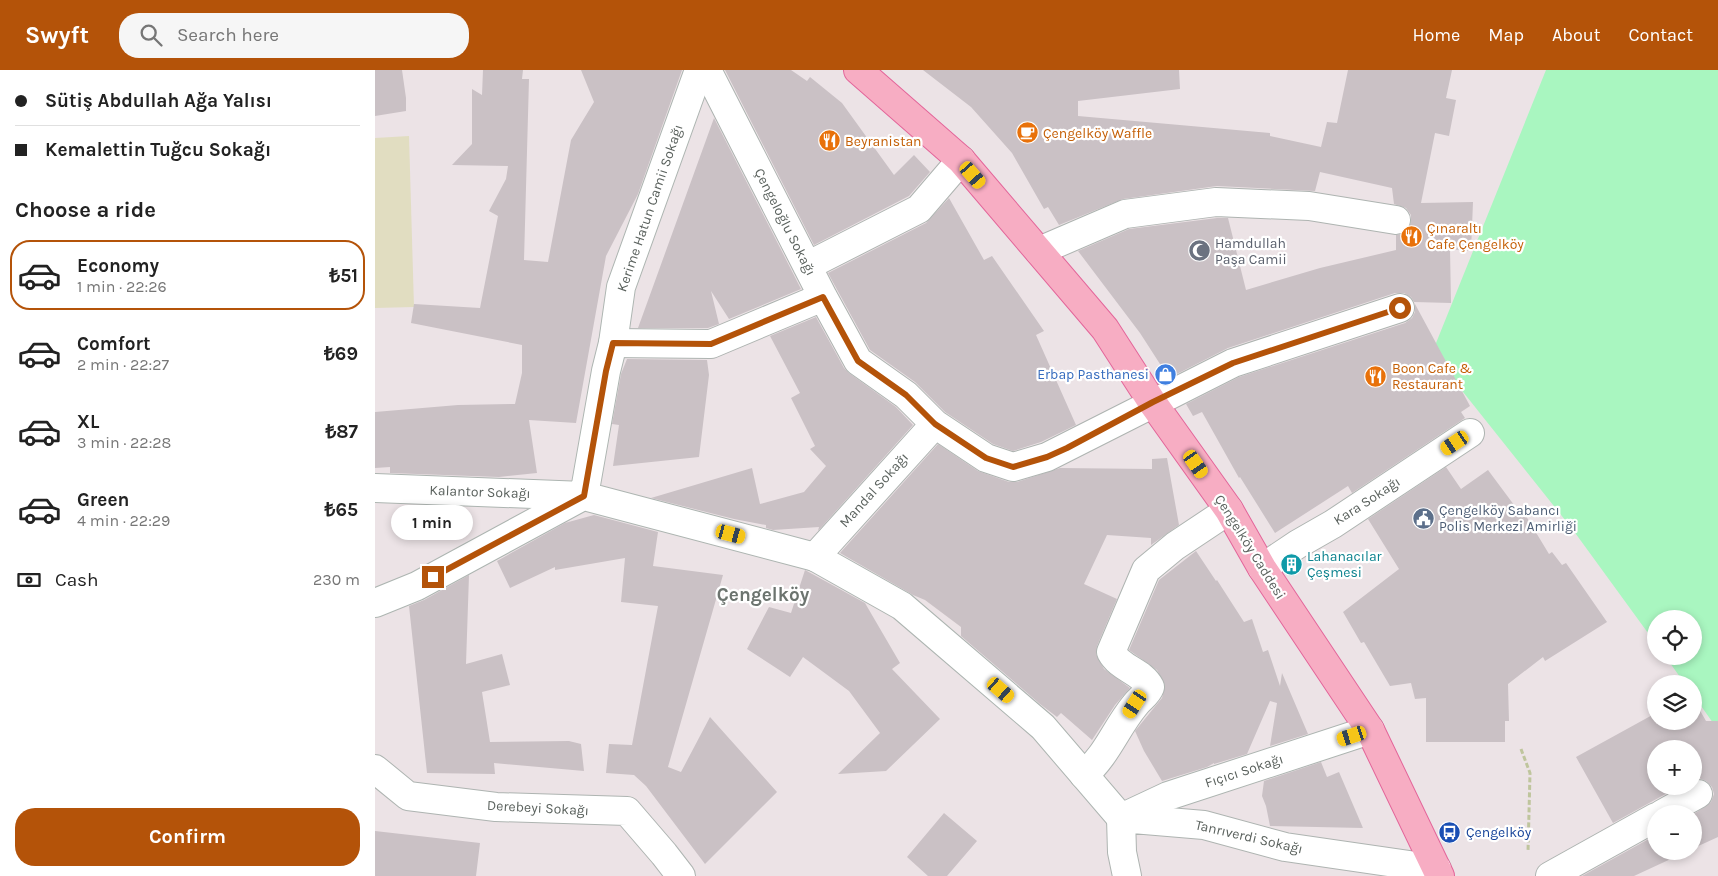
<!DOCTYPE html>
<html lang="en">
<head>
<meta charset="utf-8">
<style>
	:root { --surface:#fff; --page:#f6f6f6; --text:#222; --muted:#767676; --line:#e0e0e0; --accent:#b45309 }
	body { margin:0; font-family:Karla,sans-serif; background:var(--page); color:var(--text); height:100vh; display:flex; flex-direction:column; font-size:19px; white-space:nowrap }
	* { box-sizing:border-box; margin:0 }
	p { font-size:16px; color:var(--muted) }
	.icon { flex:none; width:28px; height:28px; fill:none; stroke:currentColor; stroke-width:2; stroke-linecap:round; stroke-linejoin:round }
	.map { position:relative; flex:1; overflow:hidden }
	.details { display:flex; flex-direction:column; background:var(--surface); width:375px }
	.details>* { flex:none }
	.hud { display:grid; align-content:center; height:110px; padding:0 15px; background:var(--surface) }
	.fabs { position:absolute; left:1272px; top:540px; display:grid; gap:10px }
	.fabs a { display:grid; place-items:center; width:55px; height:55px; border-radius:50%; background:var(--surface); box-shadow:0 2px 8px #0003; font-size:25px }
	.end { position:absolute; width:22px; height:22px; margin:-11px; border:6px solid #b45309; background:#fff; box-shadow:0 0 0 2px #fff }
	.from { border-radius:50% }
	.bubble { position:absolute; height:35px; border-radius:18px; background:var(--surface); box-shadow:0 2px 8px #0003; font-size:16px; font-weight:700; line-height:35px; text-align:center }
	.car { position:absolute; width:15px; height:30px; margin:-15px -8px; border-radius:6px; box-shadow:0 0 4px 1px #0007; background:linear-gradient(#f5c518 24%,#345 0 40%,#f5c518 0 76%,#345 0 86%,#f5c518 0) }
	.hud b { display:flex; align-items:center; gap:18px; height:48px; font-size:19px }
	.hud b+b { border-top:1px solid var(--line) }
	.hud i { width:12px; height:12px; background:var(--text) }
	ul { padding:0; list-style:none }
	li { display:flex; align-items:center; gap:15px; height:70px; margin:0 10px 8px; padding:0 5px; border:2px solid transparent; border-radius:20px }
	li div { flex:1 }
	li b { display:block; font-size:19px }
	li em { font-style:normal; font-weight:700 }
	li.selected { border-color:var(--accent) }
	li>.icon { width:45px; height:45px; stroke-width:1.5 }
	h2 { padding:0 15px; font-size:22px; line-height:60px }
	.pay { display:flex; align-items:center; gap:12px; height:55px; padding:0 15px; font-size:19px }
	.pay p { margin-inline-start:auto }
	.primary-button { display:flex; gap:10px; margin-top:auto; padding:10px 15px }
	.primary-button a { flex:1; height:58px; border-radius:20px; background:var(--accent); color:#fff; font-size:20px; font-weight:700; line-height:58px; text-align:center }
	header { display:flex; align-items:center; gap:30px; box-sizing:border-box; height:70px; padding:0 25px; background:var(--accent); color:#fff }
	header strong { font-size:24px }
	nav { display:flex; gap:28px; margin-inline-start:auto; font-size:18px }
	.search { width:350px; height:45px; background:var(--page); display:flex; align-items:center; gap:12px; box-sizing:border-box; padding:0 18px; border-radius:20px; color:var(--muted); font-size:19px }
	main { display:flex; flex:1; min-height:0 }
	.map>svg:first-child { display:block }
	.green { fill:#e1ddc1 }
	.water { fill:#a9f6c0 }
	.building { fill:#cac1c5 }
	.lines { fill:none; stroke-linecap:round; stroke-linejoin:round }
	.street-casing { stroke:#aeb4b1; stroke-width:30 }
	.secondary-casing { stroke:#adb5b1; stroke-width:30 }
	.primary-casing { stroke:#e3659a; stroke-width:30 }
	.path { stroke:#bfc59d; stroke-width:3; stroke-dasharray:5 2.5; stroke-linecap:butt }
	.street { stroke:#fff; stroke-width:28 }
	.secondary { stroke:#fff; stroke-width:28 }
	.primary { stroke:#f7adc3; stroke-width:28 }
	.route { stroke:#b45309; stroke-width:6 }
	.labels { text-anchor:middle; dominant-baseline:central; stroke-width:4.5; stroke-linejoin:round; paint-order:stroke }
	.food-label { font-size:14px; fill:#c56008; stroke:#fff; text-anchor:start }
	.street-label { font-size:14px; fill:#5b625e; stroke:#fff }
	.worship-label { font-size:14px; fill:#5b616d; stroke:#fff; text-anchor:start }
	.shop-label { font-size:14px; fill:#366cbe; stroke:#fff; text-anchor:end }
	.service-label { font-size:14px; fill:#4e5e75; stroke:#fff; text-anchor:start }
	.culture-label { font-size:14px; fill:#0d838f; stroke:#fff; text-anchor:start }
	.transit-label { font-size:14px; fill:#164399; stroke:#fff; text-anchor:start }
	.district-label { font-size:19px; font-weight:bold; fill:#6c746f; stroke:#fff }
</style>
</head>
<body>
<header>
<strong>Swyft</strong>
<div class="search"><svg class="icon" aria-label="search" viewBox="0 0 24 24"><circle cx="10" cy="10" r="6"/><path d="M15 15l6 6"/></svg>Search here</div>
<nav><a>Home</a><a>Map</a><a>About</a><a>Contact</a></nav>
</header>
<main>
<section class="details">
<div class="hud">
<b><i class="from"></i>Sütiş Abdullah Ağa Yalısı</b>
<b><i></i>Kemalettin Tuğcu Sokağı</b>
</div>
<h2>Choose a ride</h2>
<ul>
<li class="selected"><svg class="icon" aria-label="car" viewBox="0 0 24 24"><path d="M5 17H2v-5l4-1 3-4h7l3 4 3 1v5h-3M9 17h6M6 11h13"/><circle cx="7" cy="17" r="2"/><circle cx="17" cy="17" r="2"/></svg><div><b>Economy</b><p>1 min · 22:26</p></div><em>₺51</em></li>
<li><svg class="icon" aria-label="car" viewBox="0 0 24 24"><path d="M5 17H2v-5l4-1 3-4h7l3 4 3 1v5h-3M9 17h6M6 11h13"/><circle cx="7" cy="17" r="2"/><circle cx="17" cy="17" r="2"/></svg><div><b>Comfort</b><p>2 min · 22:27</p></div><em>₺69</em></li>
<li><svg class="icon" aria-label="car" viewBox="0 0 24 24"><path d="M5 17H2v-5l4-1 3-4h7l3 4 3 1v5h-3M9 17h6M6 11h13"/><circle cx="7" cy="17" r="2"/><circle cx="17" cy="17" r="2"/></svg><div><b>XL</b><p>3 min · 22:28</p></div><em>₺87</em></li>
<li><svg class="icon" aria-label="car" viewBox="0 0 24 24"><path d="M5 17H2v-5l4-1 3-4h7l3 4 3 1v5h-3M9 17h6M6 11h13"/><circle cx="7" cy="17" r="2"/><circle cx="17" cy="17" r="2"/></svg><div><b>Green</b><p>4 min · 22:29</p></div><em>₺65</em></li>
</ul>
<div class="pay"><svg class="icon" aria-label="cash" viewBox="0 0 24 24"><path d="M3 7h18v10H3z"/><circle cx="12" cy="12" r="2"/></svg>Cash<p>230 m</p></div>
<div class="primary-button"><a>Confirm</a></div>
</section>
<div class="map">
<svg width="1343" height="806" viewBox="0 0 1343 806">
	<rect width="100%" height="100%" fill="#ece3e6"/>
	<!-- green -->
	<path class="green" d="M34,66L39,237L0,238V68Z"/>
	<!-- water -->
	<path class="water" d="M1171,0H1343V660L1319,626V614H1310L1290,586H1319V549H1281V574L1198,460L1057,283Z"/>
	<!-- building -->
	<path class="building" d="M0,0H27L31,28V41L0,46Z
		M108,0H148L147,9H154L149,190L173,192L196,70L219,32L206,0H307L263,124L231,186L201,353L154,350L162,403L124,407L15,403V397L0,398V342L83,335L140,334L147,303V275L36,253L39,234L105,238L123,146L114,141L131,109L133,96L77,95L97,74V19L107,25Z
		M350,0H416L432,11L435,7L467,33L519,105L539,85L555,102L534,126L439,175Z
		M548,0H804L805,19L703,31V46L895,63V66L946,77L952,52L962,53L973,0H1077L1071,28L1081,30L1074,66L1060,63L1046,133L1098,132L1096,181L1075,179L1076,233L1039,232L1036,227L1029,223H1020L853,278L794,308L765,263L703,181L754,159L842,148H853L871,220L945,198L1021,180V165L1027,164L1033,160L1036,152V145L1031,138L1019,134L1017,118L945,102L940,121L842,116L748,129L684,155L673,137L669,139L637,83L596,37Z
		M339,48L426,219L354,249L336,221L344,254L333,258H263Z
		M574,128L609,190L617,186L669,261L661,265L701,355L666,372L638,381L618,374L570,342L540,312L495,280L453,203L551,153Z
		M1040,234L1095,336L1086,342L1090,348L977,423L973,416L900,463L865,407L864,408L827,342L818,346L811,334L864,307L1030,253L1037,248L1040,242Z
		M441,247L469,298L474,303L521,337L538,355L443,461L444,457L398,460L391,458V455L359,449L276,428L377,398L385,434L429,422L451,396L435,379L440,376L416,328L425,323L395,266Z
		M252,289L332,290L334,305L324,387L238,396L244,355L237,354L246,304Z
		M563,374L603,401L634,412H642L685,398L777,399V389L792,388L804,455L776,475V468L732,465L709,514L742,529L722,576L721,584L729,599L755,618L740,635L717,670L686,643L682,647L665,634L586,566V557L550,530L538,525L465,483Z
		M1071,397L1086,419L1113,400L1145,443L1148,441L1174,484L1177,482L1187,495L1191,493L1232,552L1170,591L1168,587L1133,614L1134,651H1130V672H1051V628L1040,629L1036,613L1015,616L989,572L986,573L968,542L1024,499L993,449Z
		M219,445L283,462L278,496L348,505L293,697L306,702L335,647L402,722L330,794L271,716L259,705L231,703L234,674L257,675L283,536L246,532L250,488L180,500V497L135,518L122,491L190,453Z
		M821,481L841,511L842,510L869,552L877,549L888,582L893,580L905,616L907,603L933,664L895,676L902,633L895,631L872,684L839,694V693L832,697L787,711L769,681L760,661L787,628L790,615L782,600L754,580L784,510Z
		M430,500L490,533L525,593L517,599L565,649L511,701L463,704L505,663L474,621L428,587L415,607L372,579L394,537L416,543Z
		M94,505L91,594L127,584L135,615L107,622L115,672L194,671L206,674L209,701L119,693L120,704L52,703L34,536L49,530Z
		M1323,637L1331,651H1343V767L1319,778V744L1336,732L1339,724L1337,717L1331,711L1324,708L1319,709V679H1281V716H1305L1238,753L1201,687L1281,643V654L1289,651H1319V639Z
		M946,692L952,707L964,702L988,758L895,756L891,736L887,726L889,711Z
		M569,743L602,771L572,806H553L532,787Z
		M0,761L105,773L101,806H0Z
		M1281,765V781H1313L1259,806H1207Z"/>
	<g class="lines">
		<defs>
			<path id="street" d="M332,0L448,227L483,291L531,325L560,354L611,388L638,397L672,387L858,293L1025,238
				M664,181L750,144L841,132L934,136L1021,150
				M432,196L544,139L586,90
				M238,273L336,274L448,227
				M440,487L560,354
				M887,498L923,474L958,454L1095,363
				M0,699L33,726L121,737L252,741L289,784L306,806
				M709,705C732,685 741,658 760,635C765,628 772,625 775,617C767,601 745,599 736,582L771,500L800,476L854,440
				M1287,744L1323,724
				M752,806L747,782L746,748L829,755L910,777L1062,799
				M1175,806L1281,747"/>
			<path id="secondary" d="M0,418L209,426L440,487L527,536L668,657L746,748L793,726L995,660
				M209,426L231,301L238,273L246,217L324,0
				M0,533L42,516L208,426"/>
			<path id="primary" d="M483,0L586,90L730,259L777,332L854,440L887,498L995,660L1065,806"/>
		</defs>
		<!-- street casing -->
		<use href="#street" class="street-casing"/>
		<!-- secondary casing -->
		<use href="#secondary" class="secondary-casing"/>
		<!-- primary casing -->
		<use href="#primary" class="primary-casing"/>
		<!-- path -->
		<path class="path" d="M1146,679L1155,703L1153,782"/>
		<!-- street -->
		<use href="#street" class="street"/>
		<!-- secondary -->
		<use href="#secondary" class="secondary"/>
		<!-- primary -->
		<use href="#primary" class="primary"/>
	</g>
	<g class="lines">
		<!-- route -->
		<path class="route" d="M58,507L209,426L231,301L238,273L336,274L448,227L483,291L531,325L560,354L611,388L638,397L672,387L692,378L778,332L858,293L1025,238"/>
	</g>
	<!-- icons -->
	<defs>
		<symbol id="cafe-disc" viewBox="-11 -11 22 22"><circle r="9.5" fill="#e8710a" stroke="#fff"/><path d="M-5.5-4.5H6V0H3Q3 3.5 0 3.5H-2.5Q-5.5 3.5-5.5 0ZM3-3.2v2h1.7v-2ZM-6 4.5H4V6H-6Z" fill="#fff"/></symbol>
		<symbol id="restaurant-disc" viewBox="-11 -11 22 22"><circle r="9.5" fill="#e8710a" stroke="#fff"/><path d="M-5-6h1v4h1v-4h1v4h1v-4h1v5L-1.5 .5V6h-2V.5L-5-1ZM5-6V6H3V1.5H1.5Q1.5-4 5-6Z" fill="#fff"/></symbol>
		<symbol id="mosque-disc" viewBox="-11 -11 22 22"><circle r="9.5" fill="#6b7280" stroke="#fff"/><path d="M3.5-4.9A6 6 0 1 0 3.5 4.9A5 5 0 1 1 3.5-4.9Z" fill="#fff"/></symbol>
		<symbol id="shop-disc" viewBox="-11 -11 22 22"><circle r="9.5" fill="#3f7fe0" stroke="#fff"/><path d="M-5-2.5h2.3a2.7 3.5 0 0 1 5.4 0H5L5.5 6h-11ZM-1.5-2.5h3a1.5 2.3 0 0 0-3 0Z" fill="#fff"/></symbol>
		<symbol id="civic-disc" viewBox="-11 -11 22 22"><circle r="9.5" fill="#5c6f8a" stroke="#fff"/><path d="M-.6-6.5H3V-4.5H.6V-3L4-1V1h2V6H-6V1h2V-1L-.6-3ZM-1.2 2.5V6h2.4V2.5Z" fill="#fff"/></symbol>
		<symbol id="building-disc" viewBox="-11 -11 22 22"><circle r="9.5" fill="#0f9aa8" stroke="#fff"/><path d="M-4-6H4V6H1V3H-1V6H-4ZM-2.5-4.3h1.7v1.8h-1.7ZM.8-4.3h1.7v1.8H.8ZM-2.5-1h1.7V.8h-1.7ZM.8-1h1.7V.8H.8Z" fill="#fff"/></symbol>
		<symbol id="bus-disc" viewBox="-11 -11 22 22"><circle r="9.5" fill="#1a4fb4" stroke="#fff"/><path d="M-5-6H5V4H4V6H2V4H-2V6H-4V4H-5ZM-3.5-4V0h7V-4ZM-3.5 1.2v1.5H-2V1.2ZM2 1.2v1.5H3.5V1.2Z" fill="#fff"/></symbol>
	</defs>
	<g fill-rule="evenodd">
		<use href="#cafe-disc" x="640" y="50" width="25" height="25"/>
		<use href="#restaurant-disc" x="442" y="58" width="25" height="25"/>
		<use href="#restaurant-disc" x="1024" y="154" width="25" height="25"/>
		<use href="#mosque-disc" x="812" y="168" width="25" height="25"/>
		<use href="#shop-disc" x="778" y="292" width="25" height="25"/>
		<use href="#restaurant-disc" x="988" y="294" width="25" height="25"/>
		<use href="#civic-disc" x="1036" y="436" width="25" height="25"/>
		<use href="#building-disc" x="904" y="482" width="25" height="25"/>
		<use href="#bus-disc" x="1062" y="750" width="25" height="25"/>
	</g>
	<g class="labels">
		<!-- food labels -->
		<g class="food-label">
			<text x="668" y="63">Çengelköy Waffle</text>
			<text x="470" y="71">Beyranistan</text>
			<text x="1052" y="158">Çınaraltı<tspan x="1052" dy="16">Cafe Çengelköy</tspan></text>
			<text x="1017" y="298">Boon Cafe &amp;<tspan x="1017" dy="16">Restaurant</tspan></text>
		</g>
		<!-- street labels -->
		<g class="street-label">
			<text transform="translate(275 138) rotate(-71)">Kerime Hatun Camii Sokağı</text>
			<text transform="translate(410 152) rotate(63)">Çengeloğlu Sokağı</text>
			<text transform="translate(499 420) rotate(-48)">Mandal Sokağı</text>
			<text transform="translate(105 422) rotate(2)">Kalantor Sokağı</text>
			<text transform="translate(992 431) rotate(-33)">Kara Sokağı</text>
			<text transform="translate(875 477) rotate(58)">Çengelköy Caddesi</text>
			<text transform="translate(869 701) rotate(-18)">Fıçıcı Sokağı</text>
			<text transform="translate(163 738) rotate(3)">Derebeyi Sokağı</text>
			<text transform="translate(874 767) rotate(13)">Tanrıverdi Sokağı</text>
		</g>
		<!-- worship labels -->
		<g class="worship-label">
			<text x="840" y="173">Hamdullah<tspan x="840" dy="16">Paşa Camii</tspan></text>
		</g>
		<!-- shop labels -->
		<g class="shop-label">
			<text x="774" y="304">Erbap Pasthanesi</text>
		</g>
		<!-- service labels -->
		<g class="service-label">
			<text x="1064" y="440">Çengelköy Sabancı<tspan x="1064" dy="16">Polis Merkezi Amirliği</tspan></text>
		</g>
		<!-- culture labels -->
		<g class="culture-label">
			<text x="932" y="486">Lahanacılar<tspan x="932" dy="16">Çeşmesi</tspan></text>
		</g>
		<!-- transit labels -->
		<g class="transit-label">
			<text x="1091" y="762">Çengelköy</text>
		</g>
		<!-- district labels -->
		<g class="district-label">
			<text x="388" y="525">Çengelköy</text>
		</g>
	</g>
</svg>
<div class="fabs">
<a><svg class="icon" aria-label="locate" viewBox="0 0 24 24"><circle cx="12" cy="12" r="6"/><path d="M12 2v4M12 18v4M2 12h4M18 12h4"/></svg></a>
<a><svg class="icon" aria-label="layers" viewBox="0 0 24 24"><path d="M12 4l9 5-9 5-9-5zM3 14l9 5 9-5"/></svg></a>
<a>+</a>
<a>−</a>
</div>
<i class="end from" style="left:1025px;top:238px"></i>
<i class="end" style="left:58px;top:507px"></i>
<div class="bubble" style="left:16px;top:435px;width:82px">1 min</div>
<i class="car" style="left:598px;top:105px;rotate:139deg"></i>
<i class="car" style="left:1080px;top:373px;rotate:236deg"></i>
<i class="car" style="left:821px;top:394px;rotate:145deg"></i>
<i class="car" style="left:356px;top:464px;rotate:105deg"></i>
<i class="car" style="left:626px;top:620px;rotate:131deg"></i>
<i class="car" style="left:760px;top:634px;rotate:213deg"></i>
<i class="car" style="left:977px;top:666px;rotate:252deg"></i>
</div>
</main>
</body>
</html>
